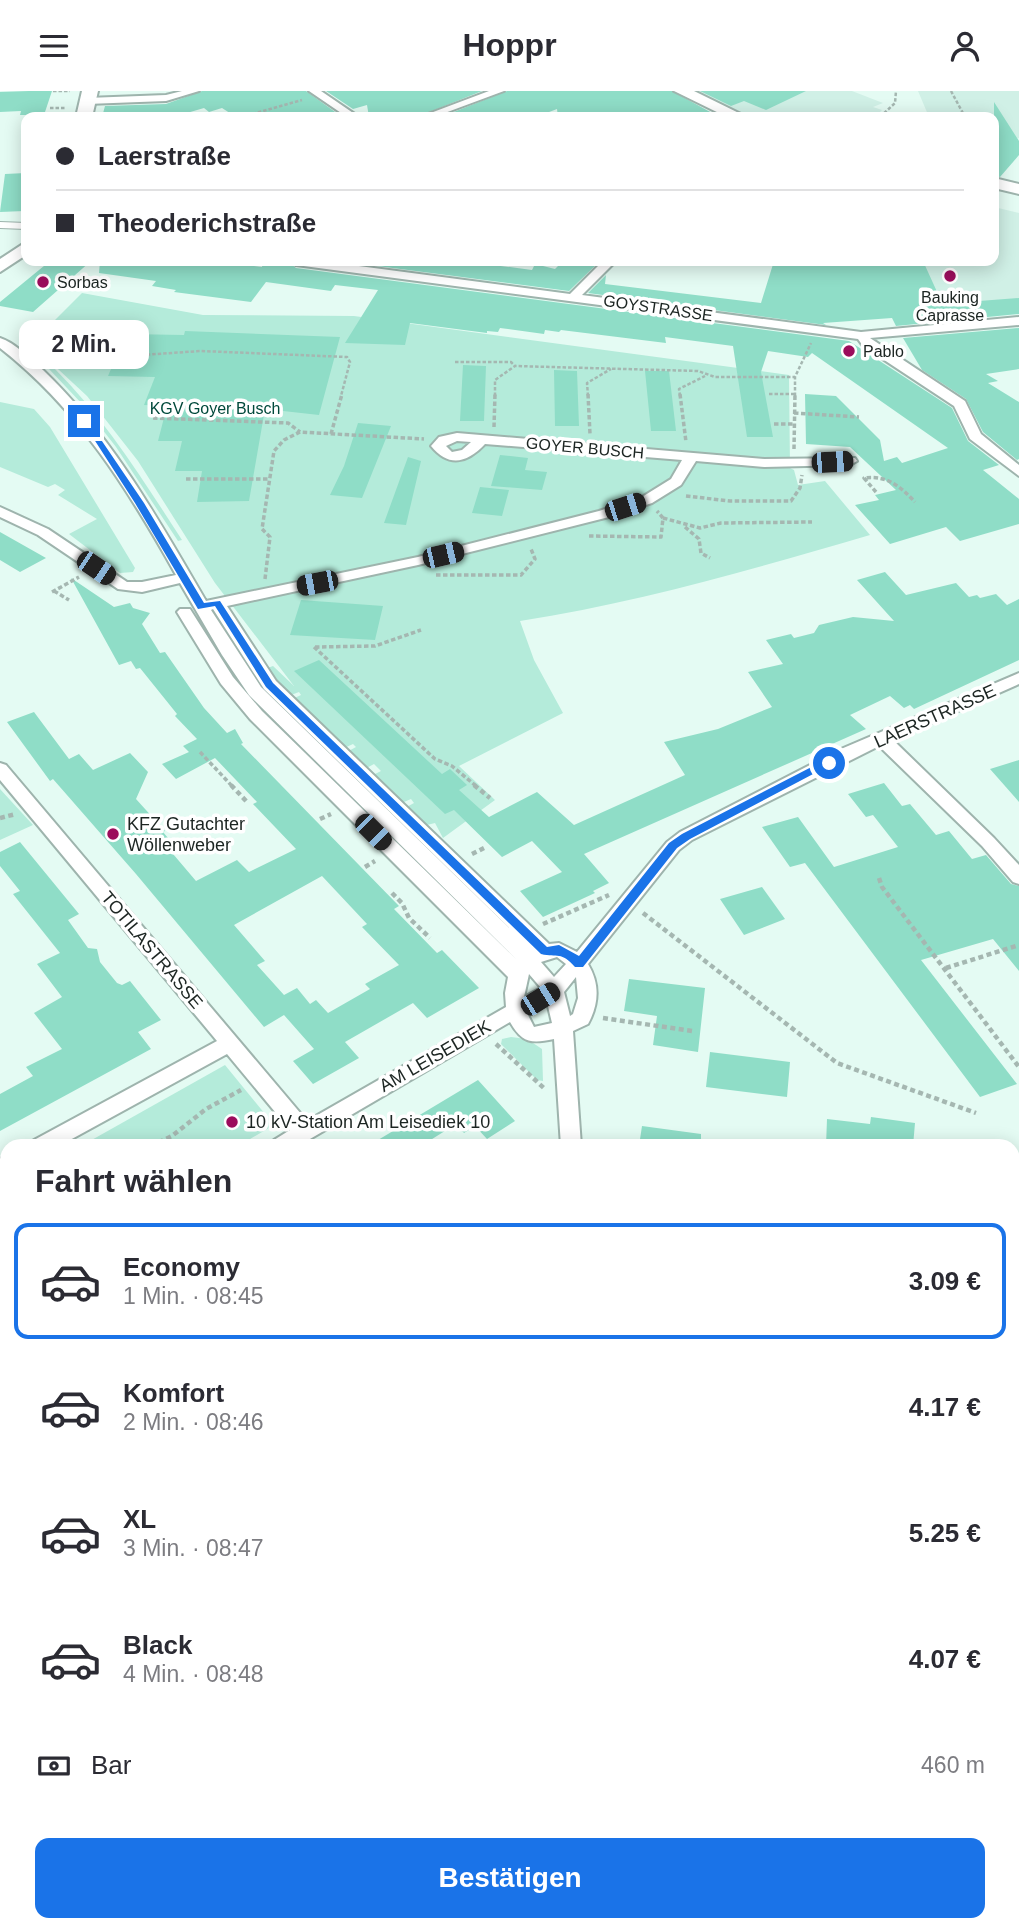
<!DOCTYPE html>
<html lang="de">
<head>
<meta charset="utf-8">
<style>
	:root { --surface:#fff; --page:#f7f7f7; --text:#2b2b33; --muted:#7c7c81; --line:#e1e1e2; --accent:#1a73e8 }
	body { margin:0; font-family:Helvetica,sans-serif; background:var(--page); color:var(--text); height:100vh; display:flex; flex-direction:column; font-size:26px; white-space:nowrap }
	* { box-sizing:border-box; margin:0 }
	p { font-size:23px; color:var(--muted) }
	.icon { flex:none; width:38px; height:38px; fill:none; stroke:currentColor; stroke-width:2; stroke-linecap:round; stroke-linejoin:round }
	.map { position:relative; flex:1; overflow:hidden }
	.panel { position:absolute; left:0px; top:1048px; width:1020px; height:793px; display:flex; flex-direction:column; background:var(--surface); border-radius:21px 21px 0 0; box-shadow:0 4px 18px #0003 }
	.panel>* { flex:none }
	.banner { position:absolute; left:21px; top:21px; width:978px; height:154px; border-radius:14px; box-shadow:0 4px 18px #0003; display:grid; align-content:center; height:154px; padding:0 35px; background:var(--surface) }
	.end { position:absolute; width:32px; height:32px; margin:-16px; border:9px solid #1a73e8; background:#fff; box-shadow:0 0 0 4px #fff }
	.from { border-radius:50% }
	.bubble { position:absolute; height:49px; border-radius:14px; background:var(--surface); box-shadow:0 4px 18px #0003; font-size:23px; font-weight:600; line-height:49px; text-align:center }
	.car { position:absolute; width:21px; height:42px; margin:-21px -10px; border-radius:9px; box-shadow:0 0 5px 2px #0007; background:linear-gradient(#222 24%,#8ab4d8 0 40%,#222 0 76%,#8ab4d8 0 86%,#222 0) }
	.banner b { display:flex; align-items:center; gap:24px; height:66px; font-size:26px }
	.banner b+b { border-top:2px solid var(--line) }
	.banner i { width:18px; height:18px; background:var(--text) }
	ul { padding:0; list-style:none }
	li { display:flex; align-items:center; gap:21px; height:116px; margin:0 14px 10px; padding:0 21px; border:4px solid transparent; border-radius:14px }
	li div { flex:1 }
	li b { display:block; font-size:26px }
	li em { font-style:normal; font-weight:600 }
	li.active { border-color:var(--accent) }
	li>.icon { width:63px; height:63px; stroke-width:1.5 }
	h2 { padding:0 35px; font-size:32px; line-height:84px }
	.pay { display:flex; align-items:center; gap:18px; height:77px; padding:0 35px; font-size:26px }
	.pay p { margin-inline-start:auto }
	.action { display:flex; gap:14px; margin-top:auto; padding:14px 35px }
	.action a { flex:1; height:80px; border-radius:14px; background:var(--accent); color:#fff; font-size:28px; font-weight:600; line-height:80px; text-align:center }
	header { display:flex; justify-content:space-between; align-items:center; height:91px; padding:0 35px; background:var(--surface); font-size:32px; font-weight:600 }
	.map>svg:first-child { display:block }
	.built { fill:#d0f0e6 }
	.green { fill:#b4ebda }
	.building { fill:#8fddc7; fill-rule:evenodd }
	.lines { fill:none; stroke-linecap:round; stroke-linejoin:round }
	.lane-far1-casing { stroke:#9eb4ad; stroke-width:8 }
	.lane-casing { stroke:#9eb4ad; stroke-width:16 }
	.street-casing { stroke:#9eb4ad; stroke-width:4 }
	.secondary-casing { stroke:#9eb4ad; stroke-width:4 }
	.path-far2 { stroke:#a5b7b1; stroke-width:2.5; stroke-dasharray:3.5 2; stroke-linecap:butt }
	.path-far1 { stroke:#a5b7b1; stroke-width:3.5; stroke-dasharray:4.5 2.5; stroke-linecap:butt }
	.path { stroke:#a5b7b1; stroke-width:4.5; stroke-dasharray:5 3.5; stroke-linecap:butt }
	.lane-far1 { stroke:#fff; stroke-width:6 }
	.lane { stroke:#fff; stroke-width:12 }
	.street { fill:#fff; fill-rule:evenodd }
	.secondary { fill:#fff; fill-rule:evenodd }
	.route { fill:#1a73e8 }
	.poi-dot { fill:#9b0d5c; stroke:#fff; stroke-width:2.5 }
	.labels { text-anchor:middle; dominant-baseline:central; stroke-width:7; stroke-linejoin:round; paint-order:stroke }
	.far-poi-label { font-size:16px; fill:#1c2522; stroke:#fff; text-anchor:start }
	.far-street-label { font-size:16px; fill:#1c2522; stroke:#fff }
	.far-park-label { font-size:16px; fill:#01493b; stroke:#fff }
	.street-label { font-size:18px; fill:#1c2522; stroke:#fff }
	.poi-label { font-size:18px; fill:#1c2522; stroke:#fff; text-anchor:start }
</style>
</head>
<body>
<header><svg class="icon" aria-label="menu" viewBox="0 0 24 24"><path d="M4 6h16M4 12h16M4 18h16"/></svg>Hoppr<svg class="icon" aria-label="person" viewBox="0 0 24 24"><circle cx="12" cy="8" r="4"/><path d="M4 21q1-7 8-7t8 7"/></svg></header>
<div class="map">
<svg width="1019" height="1840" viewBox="0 0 1019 1840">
	<rect width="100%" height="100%" fill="#e4fbf3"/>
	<!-- built -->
	<path class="built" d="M696,0H852L883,12L873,16L882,19L875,26H751Z
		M918,0H1019V47L998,48L994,26H929Z
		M994,116L1019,122V222L885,201L877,170H994Z
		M537,1834H903L906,1840H525Z"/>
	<!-- green -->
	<path class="green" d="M82,202L203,224L354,225L789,284L790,377L794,379L798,394L825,390L870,444C753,478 641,511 520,530L534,569L563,622L459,675L495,709L443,747L435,732L419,736L401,719L414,712L411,708L397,714L371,685L381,680L374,673L363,679L343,663L356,656L353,653L340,659L288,610L301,604L299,601L286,606L262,579L273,575L294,595L215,492L138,370L87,305L31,253Z
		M49,278H55C106,329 143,389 182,449L178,450L116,356L84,315Z
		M0,311L34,318L50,336L135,477L133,481L120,482L69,443L97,428L58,404L65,399L55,393L48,396L0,376Z
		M0,698L33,734L0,749Z
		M511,946L527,948L542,958L543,990L537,989L501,953L502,948Z
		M225,974L274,1034L238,1055H81Z"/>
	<!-- building -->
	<path class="building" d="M29,0H52L44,24H20L21,20L0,21V1Z
		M202,0H306L338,23L326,26H236L222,17L209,21L204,17L173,26H102L105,15L166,13Z
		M326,0H482L417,26H369L367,14L353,18Z
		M507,0H672L712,22L699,26H679L669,21L655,26H558L557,18L536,26H441Z
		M700,0H806L766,19L744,10L731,15Z
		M994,11L1019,50V64L1000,86L994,85Z
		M26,82L24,120L0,121L5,83Z
		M50,170H91L33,221L0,215V211Z
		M100,170H212L262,176L263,170H288L296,177L849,250L952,317L968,350L999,374L983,379L1019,408V433L960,450L946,436L890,453L855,414L879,409L875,404L896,399L850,356L806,353L805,303L836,305L880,349L884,370L897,366L902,372L948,357L812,262L808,266L768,260L761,281L773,346H747L733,255L665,246L666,252L561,239L559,241L545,239L544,243L500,237L498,241L487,240V242L410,232L405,254L345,252L378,199L335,194L331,200L266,191L251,211L174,201L176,199L152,195L156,190L99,182Z
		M339,170H463L532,179L535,173L555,178L563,170H600L569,200Z
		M774,170H923L938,203H960L966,211L1019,207V223L896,235L892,227L823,232L826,234L588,202L606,184L605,193L761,212Z
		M1019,237V278L986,283L998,290L988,292L1019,311V368L1017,369L983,341L966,308L922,279L903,247Z
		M185,240L340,246L319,324L265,318L249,410L197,411L202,380H175L182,350H158L167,315L144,314L155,286L108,285L126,243L184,244Z
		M463,274L486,275L484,330H460Z
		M554,279L577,280L579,335H555Z
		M645,280H669L676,340H651Z
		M358,332L391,335L362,407L330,404L344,375Z
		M500,364L528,367L525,379L547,381L542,399L491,395Z
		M408,366L421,370L406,434L384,432Z
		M480,396L509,399L502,425L472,422Z
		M0,441L46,467L20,481L0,469Z
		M885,481L906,504L956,492L969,506L977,504L980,507L996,503L1007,514L1019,508V569L914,618L910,614L904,617L890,605L850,624L866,638L584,763L609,792L593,800L595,802L543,826L520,800L562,781L532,750L502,766L454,719L445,723L294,580L319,569L442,683L450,678L467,694L459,699L489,726L537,701L574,734L685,684L664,651L718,638L772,616L748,581L783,573L766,549L791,543L794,547L814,542L819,534L853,526L894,530L857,489Z
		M71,487L114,516L130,512L133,517L150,522L142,533L160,562L165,561L204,617L227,642L235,638L243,652L241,653L399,815L394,818L437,862L442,859L479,897L427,927L413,912L345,951L359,967L313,993L293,970L314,958L284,924L264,936L136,783L53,688L50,690L7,631L34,621L69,668L79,663L93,679L130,662L148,681L136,708L165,740L163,741L168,747L162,750L196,790L237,769L249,781L296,758L253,713L257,711L215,667L176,688L162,673L189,661L183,655L197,648L175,625L177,623L140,577L136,578L131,570L119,574ZM322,785L367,833L362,836L399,874L365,893L370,898L328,922L316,909L310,913L297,897L284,904L257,874L265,870L234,834Z
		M301,509L383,515L375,549L290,544Z
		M1019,669V711L990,678Z
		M884,692L902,715L910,713L936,744L949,740L972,768L986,764L1011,793L1019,795V880L993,848L921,869L1017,993L980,1006L805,772L790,776L762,736L798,726L834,776L898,756L873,724L866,726L848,703Z
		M20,751L79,823L68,829L88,857L97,858L100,871L117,892L122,894L130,890L161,929L138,941L151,958L0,1040V1003L33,985L26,976L62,958L34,922L62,906L37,873L60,862L13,803L20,800L0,775V761Z
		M762,796L785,828L744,844L720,808Z
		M629,888L705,897L698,961L653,954L657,925L624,920Z
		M710,961L790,971L787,1006L706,996Z
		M478,989L515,1030L487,1048L475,1035L464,1042L456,1033L421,1055H368Z
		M871,1026L915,1032L913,1055H826L827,1028L870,1033Z
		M642,1035L701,1043V1055H639Z"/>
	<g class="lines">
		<defs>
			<path id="lane-far1" d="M0,134L26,135"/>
			<path id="lane" d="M745,1834L751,1837L833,1840
				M602,1840L604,1834
				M642,1840L659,1834"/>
			<path id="street" d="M182,0H199L166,10L87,13L82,10L87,7L166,4Z
				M309,0H321L359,26H347Z
				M489,0H504L434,26H420Z
				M290,170H321L570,203L603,170H616L582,204L861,241L1019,226V234L870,247L965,310L981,343L1019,374V385L970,348L954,315L863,255L858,248L296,174Z
				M0,247C15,252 31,268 43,279C113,346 158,428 206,510L418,466L599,420L642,406L671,388L682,369L485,353C467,372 449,377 431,355L439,346L457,342L764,368L855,367L857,370L850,374L764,376L696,370L681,394L652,412L609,426L418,474L227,515L276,590L549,853L559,852L577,861L667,751L680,741L841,658L1019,582V593L893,649L994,747L1019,774V793L1013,791L982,755L879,655L692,749L679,759L588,873C600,893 599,913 588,933L573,940L581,1055H561L554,948C531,953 522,952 510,931L298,1055H271L274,1049L290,1039L227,963L59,1055H31L34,1049L217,950L0,689V672L6,674L307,1030L506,916L505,902L508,886L250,628L221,593L177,521L180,518H190L233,586L262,620L518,870L249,604L222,564L180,492L142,501L118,498L38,444L0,426V416L48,438L127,491H142L176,484C128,398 78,318 0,257ZM457,350L471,351L462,359L452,361L446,355ZM213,518L264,598L532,859L261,596L211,519ZM557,866L566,873L554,886L541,871ZM529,883L541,897L524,906ZM576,886L578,907L573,923L570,925L564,901ZM547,911L552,932L534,936L527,922Z
				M7,1065V1083L0,1086V1068Z
				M0,1123L7,1125V1152L0,1150Z
				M7,1206V1227L0,1230V1209Z
				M1013,1338L1019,1340V1368L1013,1366Z
				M1019,1620V1646L1013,1648V1622Z
				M269,1834H298L296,1840H267Z
				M912,1834H942L944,1840H914Z"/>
			<path id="secondary" d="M82,0H98L92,26H76Z
				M674,0H694L747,26H727Z
				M994,87L1019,93V103L994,97Z
				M26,151V164L0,181V168Z"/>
		</defs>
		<!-- lane-far1 casing -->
		<use href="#lane-far1" class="lane-far1-casing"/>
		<!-- lane casing -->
		<use href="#lane" class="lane-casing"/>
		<!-- street casing -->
		<use href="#street" class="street-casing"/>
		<!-- secondary casing -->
		<use href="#secondary" class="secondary-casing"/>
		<!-- path-far2 -->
		<path class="path-far2" d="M53,0H70
			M951,0L965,26
			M50,17H66
			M242,26L302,9
			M880,26L895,12L896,0
			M455,271H511L515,275
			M54,274L83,268L201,260L347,266L350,271L341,305
			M769,303H794
			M495,305V289L515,275L698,280L715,286H795
			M588,305L587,292L611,278
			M680,305L679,298L705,285
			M795,305V286L811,252"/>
		<!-- path-far1 -->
		<path class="path-far1" d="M588,303L590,343
			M680,303L686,351
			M794,322L859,326
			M153,327L288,332L300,341
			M774,333H794
			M494,336L495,303
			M331,343L342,303
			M794,358L795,303
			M186,388H269
			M876,401L864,387C887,384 900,395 915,411
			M686,405L730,410H791L800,397L802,384
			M663,427L700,437L721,432L812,431
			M685,436L699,448L701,462L710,467
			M589,445L661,446L663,427L657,420
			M436,484H521L535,468L531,458
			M265,488L270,446L262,438L274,360L284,349L300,341L424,348
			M54,500L69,509
			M52,501L79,486
			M314,556L435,668L452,675L476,695
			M315,556L375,555L421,539
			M200,661L232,695"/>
		<!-- path -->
		<path class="path" d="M231,694L247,711
			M474,694L490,707
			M0,727L16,723
			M320,728L331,723
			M472,763L484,757
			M365,776L375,770
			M879,787L882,796L1019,976
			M392,802L402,812L409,827L430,847
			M643,822L837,972L976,1022
			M543,833L609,804
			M946,877L1019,854
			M603,927L692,940
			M496,953L546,999
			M151,1055L172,1045L206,1018L241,999"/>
		<!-- lane-far1 -->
		<use href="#lane-far1" class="lane-far1"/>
		<!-- lane -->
		<use href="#lane" class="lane"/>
		<!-- street -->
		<use href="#street" class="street"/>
		<!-- secondary -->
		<use href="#secondary" class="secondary"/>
	</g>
	<!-- route -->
	<path class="route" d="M81,328H87L144,412L204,512L220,510L273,592L547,856L559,854L579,865L669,752L682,743L825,669L834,672L690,748L677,757L583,876H575C561,860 558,867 541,863L266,596L215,515L198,518L135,412Z"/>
	<!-- markers -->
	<g class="poi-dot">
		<circle cx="950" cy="185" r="7"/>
		<circle cx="43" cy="191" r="7"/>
		<circle cx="849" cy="260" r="7"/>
		<circle cx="113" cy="743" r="7"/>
		<circle cx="232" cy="1031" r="7"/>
	</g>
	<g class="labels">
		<!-- far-poi labels -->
		<g class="far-poi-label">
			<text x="57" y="191">Sorbas</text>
			<text x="950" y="206" text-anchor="middle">Bauking<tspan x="950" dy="18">Caprasse</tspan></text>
			<text x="863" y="260">Pablo</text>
		</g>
		<!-- far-street labels -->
		<g class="far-street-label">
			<text transform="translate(658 217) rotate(8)">GOYSTRASSE</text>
			<text transform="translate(585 357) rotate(5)">GOYER BUSCH</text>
		</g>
		<!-- far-park labels -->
		<g class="far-park-label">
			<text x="215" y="317">KGV Goyer Busch</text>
		</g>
		<!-- street labels -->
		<g class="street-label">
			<text transform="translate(935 625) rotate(-24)">LAERSTRASSE</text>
			<text transform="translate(152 859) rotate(50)">TOTILASTRASSE</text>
			<text transform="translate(435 965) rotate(-30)">AM LEISEDIEK</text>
		</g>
		<!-- poi labels -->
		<g class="poi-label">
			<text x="127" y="733">KFZ Gutachter<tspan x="127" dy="21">Wöllenweber</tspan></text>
			<text x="246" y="1031">10 kV-Station Am Leisediek 10</text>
		</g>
	</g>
</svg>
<i class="end from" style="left:829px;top:672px"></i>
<i class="end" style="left:84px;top:330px"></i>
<div class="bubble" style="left:19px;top:229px;width:130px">2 Min.</div>
<i class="car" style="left:832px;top:371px;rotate:87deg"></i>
<i class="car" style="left:625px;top:416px;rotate:72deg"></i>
<i class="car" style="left:443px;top:464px;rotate:77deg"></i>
<i class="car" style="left:96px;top:477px;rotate:124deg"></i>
<i class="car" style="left:317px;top:492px;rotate:259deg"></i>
<i class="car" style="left:373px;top:741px;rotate:135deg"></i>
<i class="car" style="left:540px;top:908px;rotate:58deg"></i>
<div class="banner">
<b><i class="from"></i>Laerstraße</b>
<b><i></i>Theoderichstraße</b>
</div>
<section class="panel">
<h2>Fahrt wählen</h2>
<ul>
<li class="active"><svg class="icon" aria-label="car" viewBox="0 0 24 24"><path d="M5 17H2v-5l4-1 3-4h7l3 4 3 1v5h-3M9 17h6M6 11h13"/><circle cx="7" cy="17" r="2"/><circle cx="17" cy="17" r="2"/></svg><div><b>Economy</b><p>1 Min. · 08:45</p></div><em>3.09 €</em></li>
<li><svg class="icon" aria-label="car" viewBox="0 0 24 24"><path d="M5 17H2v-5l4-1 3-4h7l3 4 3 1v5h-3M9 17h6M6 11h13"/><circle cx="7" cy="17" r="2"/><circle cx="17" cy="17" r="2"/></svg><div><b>Komfort</b><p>2 Min. · 08:46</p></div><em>4.17 €</em></li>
<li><svg class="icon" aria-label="car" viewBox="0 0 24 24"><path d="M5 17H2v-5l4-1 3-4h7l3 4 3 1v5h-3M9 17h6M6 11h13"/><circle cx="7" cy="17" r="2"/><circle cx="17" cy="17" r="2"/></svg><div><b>XL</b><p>3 Min. · 08:47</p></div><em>5.25 €</em></li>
<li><svg class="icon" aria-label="car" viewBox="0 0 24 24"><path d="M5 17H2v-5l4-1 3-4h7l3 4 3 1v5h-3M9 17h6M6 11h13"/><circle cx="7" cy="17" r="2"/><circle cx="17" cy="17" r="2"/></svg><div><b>Black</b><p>4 Min. · 08:48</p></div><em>4.07 €</em></li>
</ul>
<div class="pay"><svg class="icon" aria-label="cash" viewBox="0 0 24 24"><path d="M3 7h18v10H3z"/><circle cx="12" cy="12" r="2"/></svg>Bar<p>460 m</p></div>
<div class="action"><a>Bestätigen</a></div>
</section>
</div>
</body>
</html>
